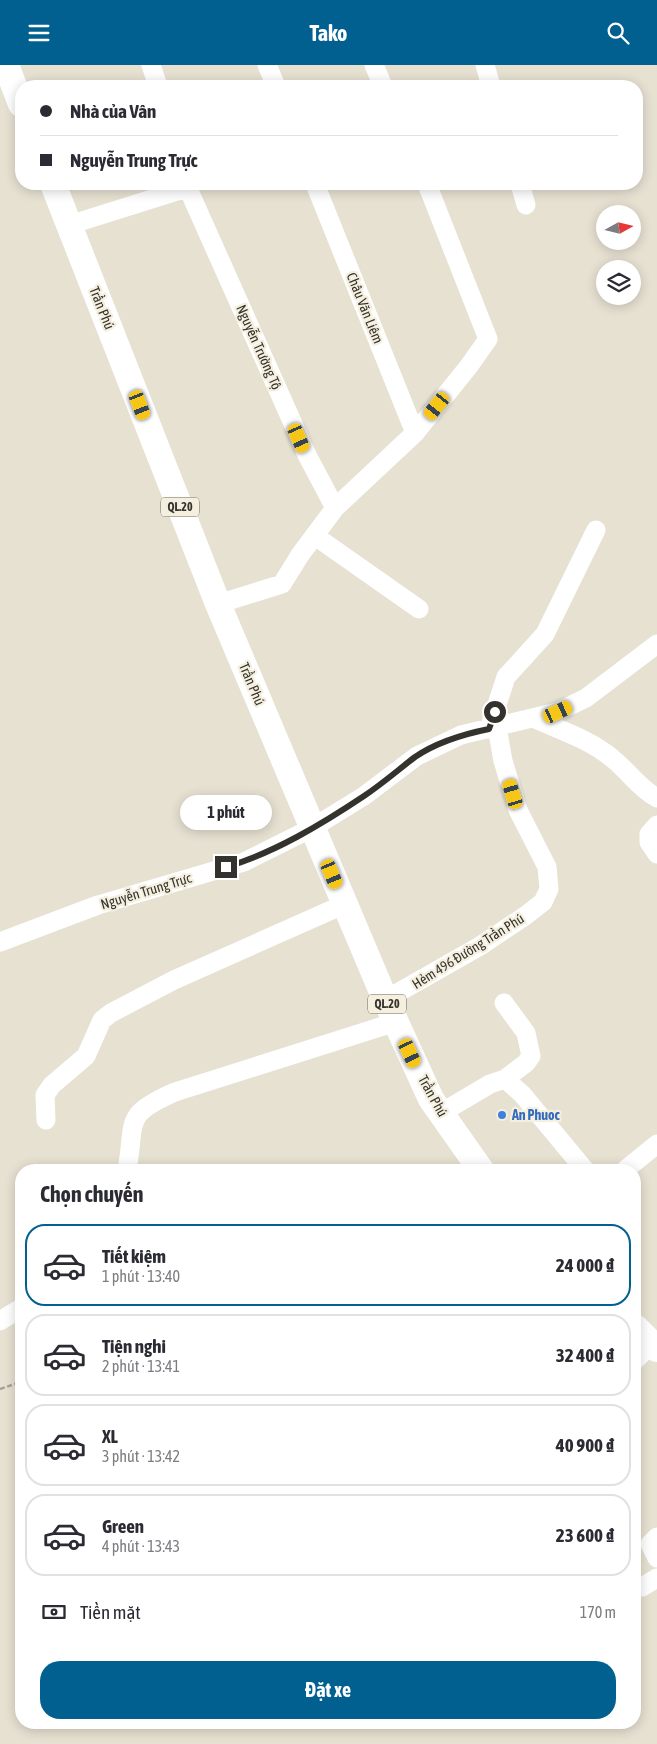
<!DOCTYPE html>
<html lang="vi">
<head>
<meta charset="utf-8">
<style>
	:root { --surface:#fff; --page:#f7f7f7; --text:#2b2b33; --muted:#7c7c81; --line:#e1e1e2; --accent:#026090 }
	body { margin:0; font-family:"Asap Condensed",sans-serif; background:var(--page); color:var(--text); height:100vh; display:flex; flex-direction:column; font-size:19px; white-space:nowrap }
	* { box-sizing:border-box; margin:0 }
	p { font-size:16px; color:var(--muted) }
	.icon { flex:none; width:28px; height:28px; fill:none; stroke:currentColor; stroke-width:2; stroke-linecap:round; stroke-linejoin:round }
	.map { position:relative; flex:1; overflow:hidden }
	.sheet { position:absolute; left:15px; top:1099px; width:626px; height:565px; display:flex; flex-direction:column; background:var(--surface); border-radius:20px; box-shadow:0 2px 12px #0003 }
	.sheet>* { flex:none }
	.banner { position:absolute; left:15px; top:15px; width:628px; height:110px; border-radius:20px; box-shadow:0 2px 12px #0003; display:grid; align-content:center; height:110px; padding:0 25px; background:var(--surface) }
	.needle { width:32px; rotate:82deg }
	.controls { position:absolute; left:596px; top:140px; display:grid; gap:10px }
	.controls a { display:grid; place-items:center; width:45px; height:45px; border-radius:50%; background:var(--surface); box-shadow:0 2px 12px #0003; font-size:25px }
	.end { position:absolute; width:22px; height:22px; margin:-11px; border:6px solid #34322c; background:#fff; box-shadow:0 0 0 2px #fff }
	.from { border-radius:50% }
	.bubble { position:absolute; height:35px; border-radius:18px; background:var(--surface); box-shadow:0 2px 12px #0003; font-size:16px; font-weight:700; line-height:35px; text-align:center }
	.car { position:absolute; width:15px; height:30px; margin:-15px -8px; border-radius:6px; box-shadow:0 0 4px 1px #0007; background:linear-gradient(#f5c518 24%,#345 0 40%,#f5c518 0 76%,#345 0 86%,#f5c518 0) }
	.banner b { display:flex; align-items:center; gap:18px; height:48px; font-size:19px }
	.banner b+b { border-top:1px solid var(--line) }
	.banner i { width:12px; height:12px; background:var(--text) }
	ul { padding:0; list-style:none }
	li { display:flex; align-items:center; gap:15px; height:82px; margin:0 10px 8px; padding:0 15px; border:2px solid var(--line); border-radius:20px }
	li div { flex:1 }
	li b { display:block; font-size:19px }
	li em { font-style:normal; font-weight:700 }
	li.current { border-color:var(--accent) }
	li>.icon { width:45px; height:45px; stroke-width:1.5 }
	h2 { padding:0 25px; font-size:22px; line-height:60px }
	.pay { display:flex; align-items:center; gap:12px; height:55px; padding:0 25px; font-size:19px }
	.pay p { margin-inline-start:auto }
	.action { display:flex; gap:10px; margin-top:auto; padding:10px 25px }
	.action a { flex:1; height:58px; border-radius:20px; background:var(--accent); color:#fff; font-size:20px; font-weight:700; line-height:58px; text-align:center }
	header { display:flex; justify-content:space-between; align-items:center; height:65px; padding:0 25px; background:var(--accent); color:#fff; font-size:22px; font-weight:700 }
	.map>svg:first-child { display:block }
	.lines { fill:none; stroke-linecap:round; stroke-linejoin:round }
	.path { stroke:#a7a297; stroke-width:2.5; stroke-dasharray:5 2.5; stroke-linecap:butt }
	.minor { stroke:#fff; stroke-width:19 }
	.highway { stroke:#fff; stroke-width:26 }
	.route { stroke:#34322c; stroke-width:6 }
	.shop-dot { fill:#3f7fe0; stroke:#f4efdf; stroke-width:2 }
	.labels { text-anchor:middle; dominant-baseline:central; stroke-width:4.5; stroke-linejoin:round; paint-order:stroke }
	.shield { fill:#f4efdf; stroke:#6e6b62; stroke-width:1 }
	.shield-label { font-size:12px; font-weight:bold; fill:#34322c }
	.street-label { font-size:14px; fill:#34322c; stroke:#f4efdf }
	.shop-label { font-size:14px; font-weight:bold; fill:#366cbe; stroke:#f4efdf; text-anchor:start }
</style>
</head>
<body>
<header><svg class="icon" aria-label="menu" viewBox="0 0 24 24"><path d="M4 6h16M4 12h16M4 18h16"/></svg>Tako<svg class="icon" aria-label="search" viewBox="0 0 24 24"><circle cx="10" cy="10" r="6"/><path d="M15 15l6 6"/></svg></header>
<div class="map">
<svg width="657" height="1679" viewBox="0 0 657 1679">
	<rect width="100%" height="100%" fill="#e7e1d2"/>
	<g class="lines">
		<!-- path -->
		<path class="path" d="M0,1324L21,1317"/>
		<!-- minor -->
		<path class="minor" d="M151,0L158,21
			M267,0L276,21
			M374,0L383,21
			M485,0L491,21
			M186,119L307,390L335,443
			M315,119L415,368
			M520,119L526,140
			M69,160L187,123
			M315,471L419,544
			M218,539L282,519L300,490L335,443L415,368L469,301L488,274L427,119
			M533,653C560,665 591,675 613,694C629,707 639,723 657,733
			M489,664L506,612L545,569L596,465
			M657,760L649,769V777L657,789
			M0,877L98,840L244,797L312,763L364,731L417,691L461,670L557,647L586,633L657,579
			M385,935L480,881L525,851L543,837L549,824L547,802L518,745L503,696L497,662
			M504,938L526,968L531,991L526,998L505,1014
			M441,1048L490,1019L505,1014L522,1029L585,1105
			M46,1055L45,1030L52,1020L86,991L102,955L111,948L174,915L345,839
			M127,1105C136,1056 122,1050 175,1027L396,957
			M625,1105L657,1079
			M0,1256L21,1243
			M635,1295L652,1279
			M657,1472L650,1479L657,1493
			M635,1522H642L657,1513"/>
		<!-- highway -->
		<path class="highway" d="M6,0L21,39
			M53,119L218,539L382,927L431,1034L481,1105
			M635,1262L657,1284"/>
	</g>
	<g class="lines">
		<!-- route -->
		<path class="route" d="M226,802C274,788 322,759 364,731C382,719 398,705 415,692C437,677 464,669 489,664L495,647"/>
	</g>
	<!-- markers -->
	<circle class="shop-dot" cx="502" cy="1050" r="5"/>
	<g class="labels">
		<!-- shield labels -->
		<g class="shield">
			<rect x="161" y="432.5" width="38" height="19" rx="4"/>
			<rect x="368" y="929.5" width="38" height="19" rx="4"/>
		</g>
		<g class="shield-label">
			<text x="180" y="442">QL.20</text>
			<text x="387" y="939">QL.20</text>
		</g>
		<!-- street labels -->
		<g class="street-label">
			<text transform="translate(102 243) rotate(68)">Trần Phú</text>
			<text transform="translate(365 243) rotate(68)">Châu Văn Liêm</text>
			<text transform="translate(259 282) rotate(66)">Nguyễn Trường Tộ</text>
			<text transform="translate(252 619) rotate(67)">Trần Phú</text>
			<text transform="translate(146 826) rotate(-17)">Nguyễn Trung Trực</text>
			<text transform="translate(468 886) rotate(-32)">Hẻm 496 Đường Trần Phú</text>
			<text transform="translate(433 1031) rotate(61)">Trần Phú</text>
		</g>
		<!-- shop labels -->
		<g class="shop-label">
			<text x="512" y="1050">An Phuoc</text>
		</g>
	</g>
</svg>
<div class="controls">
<a><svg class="needle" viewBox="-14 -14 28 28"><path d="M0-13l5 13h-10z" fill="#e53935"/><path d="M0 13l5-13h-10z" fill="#7c7c81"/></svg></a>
<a><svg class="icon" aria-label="layers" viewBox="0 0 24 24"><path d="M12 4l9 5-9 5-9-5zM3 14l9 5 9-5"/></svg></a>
</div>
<i class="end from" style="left:495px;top:647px"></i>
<i class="end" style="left:226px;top:802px"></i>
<div class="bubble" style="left:180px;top:730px;width:92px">1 phút</div>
<i class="car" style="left:140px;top:340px;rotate:159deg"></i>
<i class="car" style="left:437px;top:341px;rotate:219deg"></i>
<i class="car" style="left:299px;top:373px;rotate:156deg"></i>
<i class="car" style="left:558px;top:647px;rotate:65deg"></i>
<i class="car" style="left:513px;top:729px;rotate:343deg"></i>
<i class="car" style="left:332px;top:809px;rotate:157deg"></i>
<i class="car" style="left:410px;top:988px;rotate:155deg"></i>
<div class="banner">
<b><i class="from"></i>Nhà của Vân</b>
<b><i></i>Nguyễn Trung Trực</b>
</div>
<section class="sheet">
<h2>Chọn chuyến</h2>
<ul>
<li class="current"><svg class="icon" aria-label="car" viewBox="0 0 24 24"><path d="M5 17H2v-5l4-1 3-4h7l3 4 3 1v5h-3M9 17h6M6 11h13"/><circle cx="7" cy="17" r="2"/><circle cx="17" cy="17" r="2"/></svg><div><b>Tiết kiệm</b><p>1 phút · 13:40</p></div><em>24 000 ₫</em></li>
<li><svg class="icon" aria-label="car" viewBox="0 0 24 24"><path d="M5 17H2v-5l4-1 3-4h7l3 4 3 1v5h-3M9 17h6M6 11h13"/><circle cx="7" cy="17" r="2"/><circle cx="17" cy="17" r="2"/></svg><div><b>Tiện nghi</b><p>2 phút · 13:41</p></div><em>32 400 ₫</em></li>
<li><svg class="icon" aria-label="car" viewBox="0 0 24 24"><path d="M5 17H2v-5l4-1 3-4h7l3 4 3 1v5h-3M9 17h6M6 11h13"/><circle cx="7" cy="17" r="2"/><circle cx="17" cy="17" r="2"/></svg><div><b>XL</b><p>3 phút · 13:42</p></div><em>40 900 ₫</em></li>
<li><svg class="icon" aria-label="car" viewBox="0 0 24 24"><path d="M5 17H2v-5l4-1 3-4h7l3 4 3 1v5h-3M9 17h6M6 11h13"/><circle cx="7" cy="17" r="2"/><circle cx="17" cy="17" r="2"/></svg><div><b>Green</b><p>4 phút · 13:43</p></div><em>23 600 ₫</em></li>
</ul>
<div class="pay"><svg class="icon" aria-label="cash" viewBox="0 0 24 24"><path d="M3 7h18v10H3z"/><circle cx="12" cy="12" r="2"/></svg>Tiền mặt<p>170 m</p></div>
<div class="action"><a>Đặt xe</a></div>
</section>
</div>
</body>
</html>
